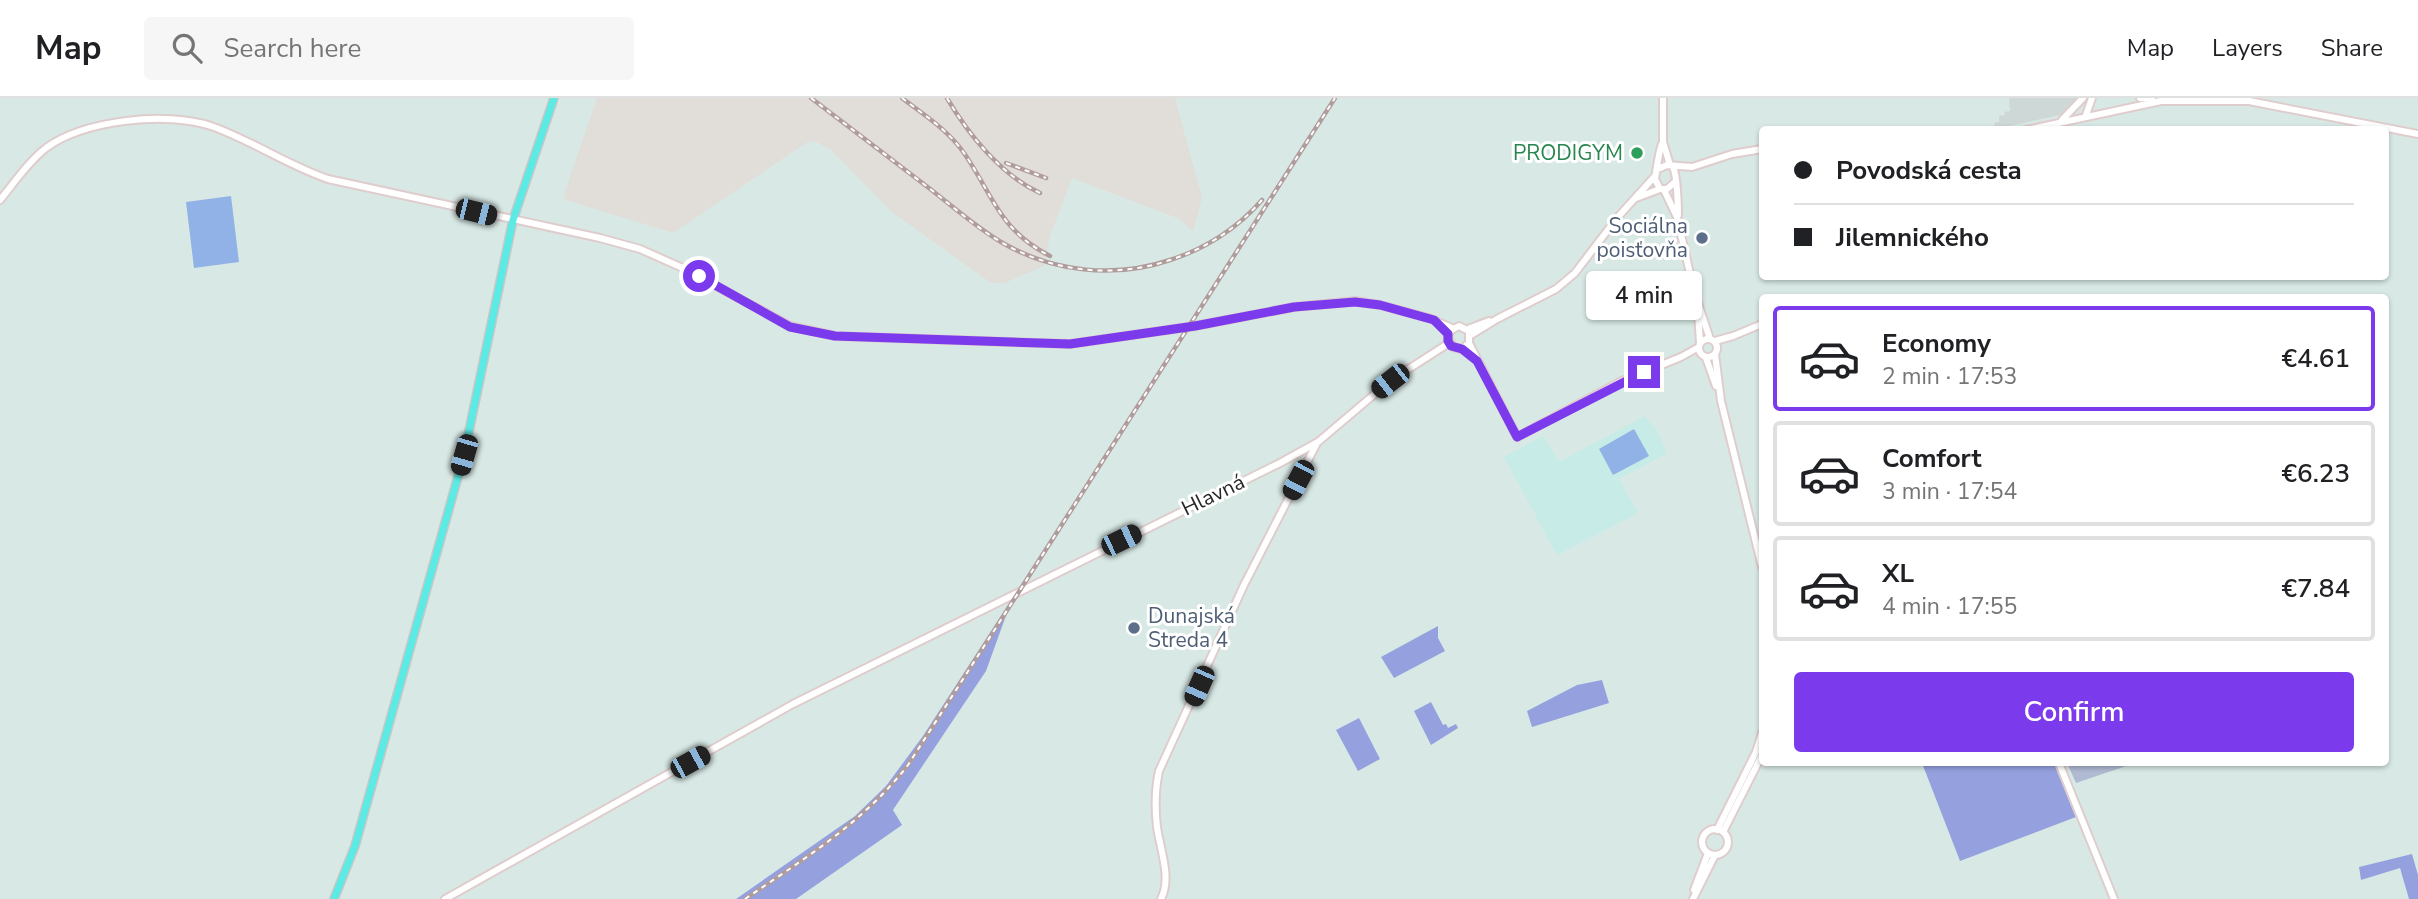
<!DOCTYPE html>
<html lang="en">
<head>
<meta charset="utf-8">
<style>
	:root { --surface:#fff; --page:#f6f6f6; --text:#202124; --muted:#757577; --line:#e0e0e0; --accent:#7c3aed }
	body { margin:0; font-family:"Nunito Sans",sans-serif; background:var(--page); color:var(--text); height:100vh; display:flex; flex-direction:column; font-size:26px; white-space:nowrap }
	* { box-sizing:border-box; margin:0 }
	p { font-size:23px; color:var(--muted) }
	.icon { flex:none; width:38px; height:38px; fill:none; stroke:currentColor; stroke-width:2; stroke-linecap:round; stroke-linejoin:round }
	.map { position:relative; flex:1; overflow:hidden }
	.details { position:absolute; left:1759px; top:196px; width:630px; height:472px; display:flex; flex-direction:column; background:var(--surface); border-radius:7px; box-shadow:0 2px 5px #0004 }
	.details>* { flex:none }
	.top-card { position:absolute; left:1759px; top:28px; width:630px; height:154px; border-radius:7px; box-shadow:0 2px 5px #0004; display:grid; align-content:center; height:154px; padding:0 35px; background:var(--surface) }
	.end { position:absolute; width:32px; height:32px; margin:-16px; border:9px solid #7c3aed; background:#fff; box-shadow:0 0 0 4px #fff }
	.from { border-radius:50% }
	.bubble { position:absolute; height:49px; border-radius:7px; background:var(--surface); box-shadow:0 2px 5px #0004; font-size:23px; font-weight:600; line-height:49px; text-align:center }
	.car { position:absolute; width:21px; height:42px; margin:-21px -10px; border-radius:9px; box-shadow:0 0 5px 2px #0007; background:linear-gradient(#222 24%,#8ab4d8 0 40%,#222 0 76%,#8ab4d8 0 86%,#222 0) }
	.top-card b { display:flex; align-items:center; gap:24px; height:66px; font-size:26px }
	.top-card b+b { border-top:2px solid var(--line) }
	.top-card i { width:18px; height:18px; background:var(--text) }
	ul { padding:12px 0 0; list-style:none }
	li { display:flex; align-items:center; gap:21px; height:105px; margin:0 14px 10px; padding:0 21px; border:4px solid var(--line); border-radius:7px }
	li div { flex:1 }
	li b { display:block; font-size:26px }
	li em { font-style:normal; font-weight:600 }
	li.on { border-color:var(--accent) }
	li>.icon { width:63px; height:63px; stroke-width:1.5 }
	.button { display:flex; gap:14px; margin-top:auto; padding:14px 35px }
	.button a { flex:1; height:80px; border-radius:7px; background:var(--accent); color:#fff; font-size:28px; font-weight:600; line-height:80px; text-align:center }
	header { display:flex; align-items:center; gap:42px; box-sizing:border-box; height:98px; padding:0 35px; background:var(--surface); border-bottom:2px solid var(--line) }
	header strong { font-size:33px }
	nav { display:flex; gap:38px; margin-inline-start:auto; font-size:24px }
	.search { width:490px; height:63px; background:var(--page); display:flex; align-items:center; gap:18px; box-sizing:border-box; padding:0 24px; border-radius:7px; color:var(--muted); font-size:26px }
	.map>svg:first-child { display:block }
	.industrial { fill:#e1ddd9 }
	.education { fill:#c7ebe6 }
	.green { fill:#95a1de }
	.cemetery { fill:#b0bad2 }
	.pitch { fill:#91b2e6 }
	.plaza { fill:#ced9d7 }
	.lines { fill:none; stroke-linecap:round; stroke-linejoin:round }
	.secondary-casing { stroke:#dfcdcd; stroke-width:10 }
	.primary-casing { stroke:#c7c7c7; stroke-width:10 }
	.secondary { stroke:#fff; stroke-width:6 }
	.primary { stroke:#5ceae4; stroke-width:7 }
	.rail-casing { stroke:#b09c9b; stroke-width:4.5 }
	.rail { stroke:#fff; stroke-width:2; stroke-dasharray:5; stroke-linecap:butt }
	.route { stroke:#7c3aed; stroke-width:9 }
	.leisure-dot { fill:#2e9e5b; stroke:#fff; stroke-width:2.5 }
	.service-dot { fill:#5c6f8a; stroke:#fff; stroke-width:2.5 }
	.labels { text-anchor:middle; dominant-baseline:central; stroke-width:6; stroke-linejoin:round; paint-order:stroke }
	.leisure-label { font-size:21px; fill:#27864d; stroke:#fff; text-anchor:end }
	.service-label { font-size:21px; fill:#4e5e75; stroke:#fff; text-anchor:end }
	.street-label { font-size:21px; fill:#262626; stroke:#fff }
</style>
</head>
<body>
<header>
<strong>Map</strong>
<div class="search"><svg class="icon" aria-label="search" viewBox="0 0 24 24"><circle cx="10" cy="10" r="6"/><path d="M15 15l6 6"/></svg>Search here</div>
<nav><a>Map</a><a>Layers</a><a>Share</a></nav>
</header>
<div class="map">
<svg width="2418" height="801" viewBox="0 0 2418 801">
	<rect width="100%" height="100%" fill="#d8e9e5"/>
	<!-- industrial -->
	<path class="industrial" d="M597,0H1175L1202,100L1193,134L1180,121L1072,80L1050,138L1044,168L1005,185H991L892,114L830,51L814,43L806,45L673,135L566,102L564,96Z"/>
	<!-- education -->
	<path class="education" d="M1645,318L1653,329L1655,328L1667,355L1619,381L1638,415L1557,457L1504,359L1543,338L1559,364Z"/>
	<!-- green -->
	<path class="green" d="M1012,501L986,573L893,712L902,727L796,801H736L855,718L886,688L923,638Z
		M1438,528V540L1445,553L1394,580L1381,559Z
		M1602,582L1609,605L1532,629L1527,613L1577,587Z
		M1431,604L1443,627L1446,626L1448,630L1456,626L1458,630L1431,647L1414,613Z
		M1359,620L1380,661L1358,673L1336,632Z
		M1922,665H2054L2076,719L1960,763Z
		M2412,756L2418,777V801H2409L2400,770L2361,782L2359,769Z"/>
	<!-- cemetery -->
	<path class="cemetery" d="M2067,665H2135L2076,685Z"/>
	<!-- pitch -->
	<path class="pitch" d="M231,98L239,164L194,170L186,104Z
		M1634,331L1649,358L1613,377L1599,351Z"/>
	<!-- plaza -->
	<path class="plaza" d="M2009,0H2079L2070,12L2061,17L1994,31L1995,24H1999V18L2005,17L2004,14L2010,13Z"/>
	<g class="lines">
		<defs>
			<path id="secondary" d="M2140,0L2152,1
				M2086,17L2092,0
				M2062,22L2083,0
				M2026,32L2161,3H2249L2418,36
				M1663,44L1670,67
				M1673,69C1677,76 1678,107 1678,117
				M1658,71L1667,67L1692,69L1732,56L1762,51
				M1660,91L1655,81C1656,74 1660,48 1663,44V0
				M1664,92L1677,119L1694,193L1710,241
				M1636,100L1660,91H1667L1675,84
				M0,102C14,85 28,64 46,50C84,22 167,13 211,28C251,42 287,67 328,81L600,140L640,151L685,171L790,228L835,238L1070,246L1195,228L1294,209L1355,203L1380,207L1429,220L1452,230
				M1698,215L1700,245
				M1468,231L1489,223
				M1471,237L1497,221L1556,191L1575,175L1617,120L1655,78
				M1699 250a9 9 0 1 1 18 0a9 9 0 1 1-18 0Z
				M1715,243L1733,238L1762,226
				M1469,245L1462,251L1453,249L1448,240L1450,233L1459,228L1469,233V245L1517,339L1622,283L1681,259L1699,249
				M1715,256L1721,303L1762,469
				M1706,260L1716,288
				M2059,665L2114,801
				M1702 744a13 13 0 1 1 26 0a13 13 0 1 1-26 0Z
				M1717,732L1756,654L1762,635
				M1723,734L1762,657
				M1694,792L1708,755
				M445,801L793,606L1280,365L1318,344L1390,283L1449,245
				M1161,801C1172,780 1160,751 1157,729C1155,711 1155,691 1159,673L1244,487L1317,345
				M1693,801L1715,757"/>
			<path id="primary" d="M334,801L355,748L464,357L513,122L554,0"/>
		</defs>
		<!-- secondary casing -->
		<use href="#secondary" class="secondary-casing"/>
		<!-- primary casing -->
		<use href="#primary" class="primary-casing"/>
		<!-- secondary -->
		<use href="#secondary" class="secondary"/>
		<!-- primary -->
		<use href="#primary" class="primary"/>
		<defs>
			<path id="rail" d="M811,0C849,29 887,58 925,87C950,106 974,128 1001,144C1052,174 1114,181 1170,162C1205,151 1238,130 1262,102
				M902,0C924,17 948,32 964,55C993,97 999,132 1050,158
				M947,0C968,36 1001,77 1040,95
				M1006,65L1046,80
				M745,801C804,761 864,724 908,667L1335,0"/>
		</defs>
		<!-- rail casing -->
		<use href="#rail" class="rail-casing"/>
		<!-- rail -->
		<use href="#rail" class="rail"/>
	</g>
	<g class="lines">
		<!-- route -->
		<path class="route" d="M699,178L790,229L835,238L1070,246L1195,228L1294,209L1355,204L1380,207L1434,222L1448,236V243L1451,248L1462,251L1477,263L1517,339L1644,274"/>
	</g>
	<!-- markers -->
	<circle class="leisure-dot" cx="1637" cy="55" r="7"/>
	<g class="service-dot">
		<circle cx="1702" cy="140" r="7"/>
		<circle cx="1134" cy="530" r="7"/>
	</g>
	<g class="labels">
		<!-- leisure labels -->
		<g class="leisure-label">
			<text x="1623" y="55">PRODIGYM</text>
		</g>
		<!-- service labels -->
		<g class="service-label">
			<text x="1688" y="128">Sociálna<tspan x="1688" dy="24">poisťovňa</tspan></text>
			<text x="1148" y="518" text-anchor="start">Dunajská<tspan x="1148" dy="24">Streda 4</tspan></text>
		</g>
		<!-- street labels -->
		<g class="street-label">
			<text transform="translate(1213 397) rotate(-26)">Hlavná</text>
		</g>
	</g>
</svg>
<i class="end from" style="left:699px;top:178px"></i>
<i class="end" style="left:1644px;top:274px"></i>
<div class="bubble" style="left:1586px;top:173px;width:116px">4 min</div>
<i class="car" style="left:476px;top:114px;rotate:104deg"></i>
<i class="car" style="left:1390px;top:283px;rotate:232deg"></i>
<i class="car" style="left:464px;top:357px;rotate:196deg"></i>
<i class="car" style="left:1298px;top:382px;rotate:208deg"></i>
<i class="car" style="left:1121px;top:442px;rotate:64deg"></i>
<i class="car" style="left:1199px;top:588px;rotate:204deg"></i>
<i class="car" style="left:690px;top:664px;rotate:61deg"></i>
<div class="top-card">
<b><i class="from"></i>Povodská cesta</b>
<b><i></i>Jilemnického</b>
</div>
<section class="details">
<ul>
<li class="on"><svg class="icon" aria-label="car" viewBox="0 0 24 24"><path d="M5 17H2v-5l4-1 3-4h7l3 4 3 1v5h-3M9 17h6M6 11h13"/><circle cx="7" cy="17" r="2"/><circle cx="17" cy="17" r="2"/></svg><div><b>Economy</b><p>2 min · 17:53</p></div><em>€4.61</em></li>
<li><svg class="icon" aria-label="car" viewBox="0 0 24 24"><path d="M5 17H2v-5l4-1 3-4h7l3 4 3 1v5h-3M9 17h6M6 11h13"/><circle cx="7" cy="17" r="2"/><circle cx="17" cy="17" r="2"/></svg><div><b>Comfort</b><p>3 min · 17:54</p></div><em>€6.23</em></li>
<li><svg class="icon" aria-label="car" viewBox="0 0 24 24"><path d="M5 17H2v-5l4-1 3-4h7l3 4 3 1v5h-3M9 17h6M6 11h13"/><circle cx="7" cy="17" r="2"/><circle cx="17" cy="17" r="2"/></svg><div><b>XL</b><p>4 min · 17:55</p></div><em>€7.84</em></li>
</ul>
<div class="button"><a>Confirm</a></div>
</section>
</div>
</body>
</html>
